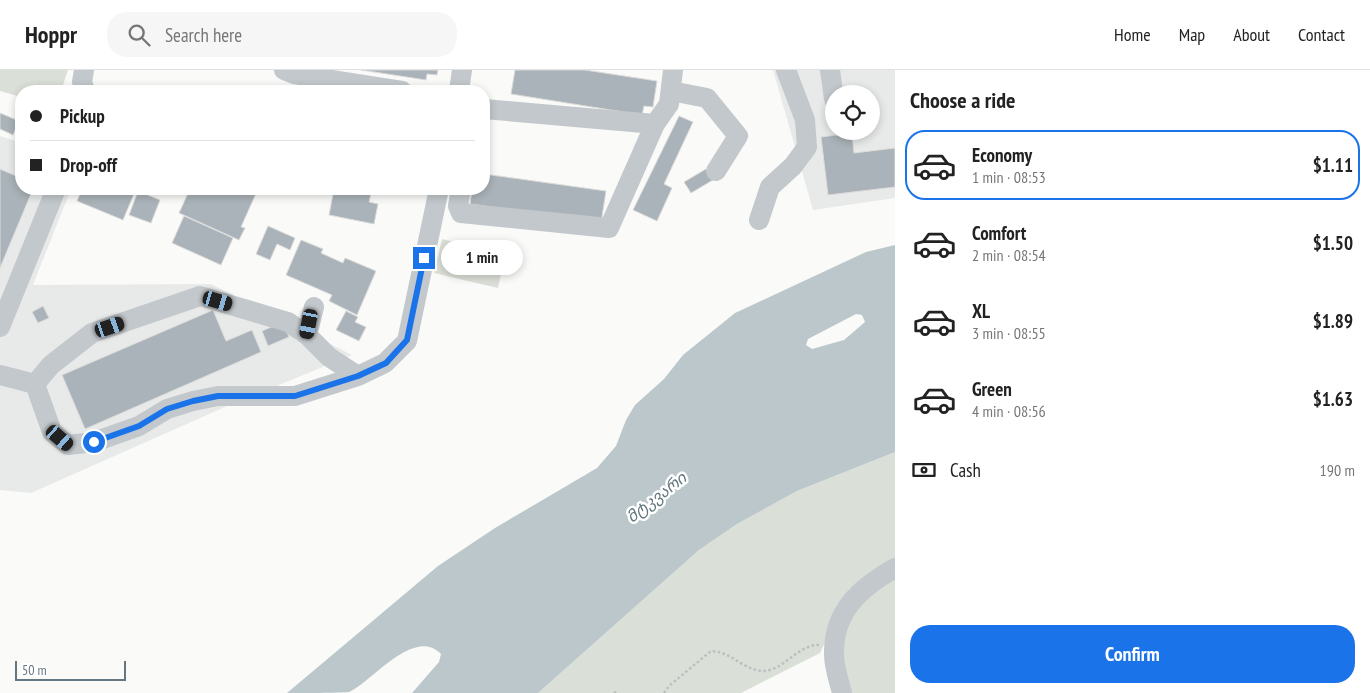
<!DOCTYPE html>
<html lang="en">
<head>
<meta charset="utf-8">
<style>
	:root { --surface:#fff; --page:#f6f6f6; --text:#222; --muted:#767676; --line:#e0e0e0; --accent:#1a73e8 }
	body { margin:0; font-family:"PT Sans Narrow","Noto Sans Georgian",sans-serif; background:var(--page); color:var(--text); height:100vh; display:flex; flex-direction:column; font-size:19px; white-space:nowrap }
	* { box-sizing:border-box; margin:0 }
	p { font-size:16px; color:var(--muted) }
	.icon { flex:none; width:28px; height:28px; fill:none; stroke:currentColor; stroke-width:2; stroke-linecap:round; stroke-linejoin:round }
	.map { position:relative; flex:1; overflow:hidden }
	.details { display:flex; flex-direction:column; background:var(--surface); width:475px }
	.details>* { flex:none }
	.hud { position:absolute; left:15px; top:15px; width:475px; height:110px; border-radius:20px; box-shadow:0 2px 8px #0003; display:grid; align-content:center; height:110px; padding:0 15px; background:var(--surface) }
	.tools { position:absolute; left:825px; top:15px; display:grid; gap:10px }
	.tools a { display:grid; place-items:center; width:55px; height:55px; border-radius:50%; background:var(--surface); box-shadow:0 2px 8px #0003; font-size:25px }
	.scale { position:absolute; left:15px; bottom:12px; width:111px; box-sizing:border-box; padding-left:5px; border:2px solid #657683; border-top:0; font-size:14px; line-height:18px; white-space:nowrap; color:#657683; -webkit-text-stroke:4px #fff; paint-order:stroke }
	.end { position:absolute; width:22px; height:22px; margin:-11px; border:6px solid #1a73e8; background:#fff; box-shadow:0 0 0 2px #fff }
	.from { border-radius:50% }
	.bubble { position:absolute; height:35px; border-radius:18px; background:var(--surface); box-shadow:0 2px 8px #0003; font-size:16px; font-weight:700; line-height:35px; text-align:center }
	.car { position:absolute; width:15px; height:30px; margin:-15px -8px; border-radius:6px; box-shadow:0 0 4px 1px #0007; background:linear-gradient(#222 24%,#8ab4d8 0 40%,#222 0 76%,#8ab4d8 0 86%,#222 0) }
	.hud b { display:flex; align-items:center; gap:18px; height:48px; font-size:19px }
	.hud b+b { border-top:1px solid var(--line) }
	.hud i { width:12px; height:12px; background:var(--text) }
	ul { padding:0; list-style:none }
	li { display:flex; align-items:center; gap:15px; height:70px; margin:0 10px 8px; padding:0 5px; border:2px solid transparent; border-radius:20px }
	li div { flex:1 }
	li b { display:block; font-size:19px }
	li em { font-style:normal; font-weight:700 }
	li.on { border-color:var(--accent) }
	li>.icon { width:45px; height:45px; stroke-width:1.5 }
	h2 { padding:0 15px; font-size:22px; line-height:60px }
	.pay { display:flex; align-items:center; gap:12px; height:55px; padding:0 15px; font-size:19px }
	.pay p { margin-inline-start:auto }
	.primary-button { display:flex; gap:10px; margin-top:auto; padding:10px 15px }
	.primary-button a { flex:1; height:58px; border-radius:20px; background:var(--accent); color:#fff; font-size:20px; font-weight:700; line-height:58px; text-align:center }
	header { display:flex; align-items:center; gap:30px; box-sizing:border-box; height:70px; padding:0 25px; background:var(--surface); border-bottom:1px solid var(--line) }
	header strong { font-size:24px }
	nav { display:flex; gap:28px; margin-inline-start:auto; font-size:18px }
	.search { width:350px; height:45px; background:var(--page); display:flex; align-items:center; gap:12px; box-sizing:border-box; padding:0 18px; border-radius:20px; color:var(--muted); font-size:19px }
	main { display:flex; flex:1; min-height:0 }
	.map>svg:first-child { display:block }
	.built { fill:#e8e9e9; fill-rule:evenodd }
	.green { fill:#dadfd7 }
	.water { fill:#bbc7cb; fill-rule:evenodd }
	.building { fill:#aab3b9; stroke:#dcdcda }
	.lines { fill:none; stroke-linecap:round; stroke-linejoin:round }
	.path { stroke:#bbbfc2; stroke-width:2.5; stroke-dasharray:2.5 2.5; stroke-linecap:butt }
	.minor { stroke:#c3c8cc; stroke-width:20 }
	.route { stroke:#1a73e8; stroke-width:6 }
	.labels { text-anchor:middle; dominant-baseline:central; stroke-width:5; stroke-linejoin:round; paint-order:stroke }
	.water-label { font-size:16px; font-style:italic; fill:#60757c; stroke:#fff }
</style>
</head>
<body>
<header>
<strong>Hoppr</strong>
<div class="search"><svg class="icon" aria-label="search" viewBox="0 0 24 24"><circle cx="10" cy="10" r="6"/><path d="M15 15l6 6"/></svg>Search here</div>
<nav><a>Home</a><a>Map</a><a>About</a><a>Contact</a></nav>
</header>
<main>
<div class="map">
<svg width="895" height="623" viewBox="0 0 895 623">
	<rect width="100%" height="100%" fill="#fafaf8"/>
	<!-- built -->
	<path class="built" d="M773,0H895V128L813,140ZM834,24H871V61H834Z
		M0,66L21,73V119H71L33,215L211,214L352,285L225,337L31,423L0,420Z"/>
	<!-- green -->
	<path class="green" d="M0,0H68L61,21H21V27L0,21Z
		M442,169L505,184L498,218L434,203Z
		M895,382V493L849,519L820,583L741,623H538L699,480L737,454L797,421Z
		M895,503V623H851L841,587L843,565L855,534Z"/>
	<!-- water -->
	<path class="water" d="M895,175V382L797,421L737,454L699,480L538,623H412L439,592L441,584C414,556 372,612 349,622C340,623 299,623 287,623L438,496L495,458L597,398L616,376L626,350L635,335L664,309L683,285L735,243L866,182ZM856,244L862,245L865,252L844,270L812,279L806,275L808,269Z"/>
	<!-- building -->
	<path class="building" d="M361,0H438L437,5L427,4L426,10Z
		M515,0H585L657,11L653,37L644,36L642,45L511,24Z
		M0,43L19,51L13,65L0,59Z
		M679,46L693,52L664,114L672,118L657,151L633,140Z
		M852,63L854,83L895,78V117L828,125L821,67Z
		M0,99L21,108V119H33L0,198Z
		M706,99L713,110L691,123L684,112Z
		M484,104L606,121L601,153L470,134L472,119H484Z
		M82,119H121L134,124L123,150L77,131Z
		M190,119H258L241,157L245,158L239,170L179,143Z
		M334,119H372L369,132L378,134L374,154L329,145Z
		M138,121L160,130L151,153L129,145Z
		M184,146L233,168L221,195L172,173Z
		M268,156L295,168L290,180L277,174L270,190L256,184Z
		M301,170L323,179L321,183L343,193L345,188L376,201L357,245L329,231L332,225L286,205Z
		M43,236L49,248L38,253L32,242Z
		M213,240L226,271L252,260L261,282L85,359L62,305Z
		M346,241L358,247L355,252L366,257L359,271L336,260Z
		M283,252L289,267L268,276L262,261Z"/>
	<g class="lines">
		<!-- path -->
		<path class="path" d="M614,623L618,621
			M664,623L669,616L711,581C732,582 742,599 762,601C783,602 798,574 819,575"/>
		<!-- minor -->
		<path class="minor" d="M84,0L82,12L85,21
			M284,0L294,4L402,21
			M830,0L834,29
			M459,21L462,0
			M671,21L707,28L738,66L716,101
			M484,39L655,54L669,34L673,0
			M461,119L458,136L461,143L609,158L655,54
			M759,150L770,117L793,96L807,77L805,50L786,0
			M314,237L307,265L329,287L358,306
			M0,257L56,119
			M0,305L35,314L51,295L92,263L200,226L288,252L307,265
			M35,314L52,362L68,375L94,372L139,356L167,339L193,331L218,326H295L358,306L385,293L407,271L439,119
			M842,623C839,611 834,597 834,585C833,541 860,518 895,498"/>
	</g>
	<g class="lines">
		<!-- route -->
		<path class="route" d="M94,372L139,356L167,339L193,331L218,326H295L358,306L386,293L407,270L424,188"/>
	</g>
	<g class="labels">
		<!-- water labels -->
		<g class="water-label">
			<text transform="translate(656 427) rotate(-38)">მტკვარი</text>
		</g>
	</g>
</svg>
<div class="tools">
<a><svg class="icon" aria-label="locate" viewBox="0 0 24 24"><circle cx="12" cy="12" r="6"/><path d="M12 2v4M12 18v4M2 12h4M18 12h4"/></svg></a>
</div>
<div class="scale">50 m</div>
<i class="end from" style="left:94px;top:372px"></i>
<i class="end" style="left:424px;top:188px"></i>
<div class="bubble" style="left:441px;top:170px;width:82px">1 min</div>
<i class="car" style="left:218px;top:231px;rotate:106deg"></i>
<i class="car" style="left:309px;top:254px;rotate:191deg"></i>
<i class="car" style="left:110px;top:257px;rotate:71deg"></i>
<i class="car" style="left:60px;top:368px;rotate:131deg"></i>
<div class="hud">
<b><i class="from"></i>Pickup</b>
<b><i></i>Drop-off</b>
</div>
</div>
<section class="details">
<h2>Choose a ride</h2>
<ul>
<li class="on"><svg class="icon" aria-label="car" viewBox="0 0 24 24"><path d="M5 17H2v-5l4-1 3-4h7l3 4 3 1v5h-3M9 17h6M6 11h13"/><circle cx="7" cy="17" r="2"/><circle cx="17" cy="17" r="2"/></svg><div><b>Economy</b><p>1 min · 08:53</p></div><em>$1.11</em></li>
<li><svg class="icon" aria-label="car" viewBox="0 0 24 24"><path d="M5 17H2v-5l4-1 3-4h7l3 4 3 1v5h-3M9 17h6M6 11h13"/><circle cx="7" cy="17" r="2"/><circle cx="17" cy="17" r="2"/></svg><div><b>Comfort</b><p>2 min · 08:54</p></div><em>$1.50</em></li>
<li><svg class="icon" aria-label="car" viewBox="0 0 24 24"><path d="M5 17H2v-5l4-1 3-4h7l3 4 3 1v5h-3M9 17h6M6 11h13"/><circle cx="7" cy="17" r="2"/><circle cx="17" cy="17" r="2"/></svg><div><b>XL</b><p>3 min · 08:55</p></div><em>$1.89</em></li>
<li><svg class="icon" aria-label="car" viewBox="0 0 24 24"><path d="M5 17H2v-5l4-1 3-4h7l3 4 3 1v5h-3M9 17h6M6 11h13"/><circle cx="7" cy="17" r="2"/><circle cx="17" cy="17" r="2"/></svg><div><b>Green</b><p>4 min · 08:56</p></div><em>$1.63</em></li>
</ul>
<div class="pay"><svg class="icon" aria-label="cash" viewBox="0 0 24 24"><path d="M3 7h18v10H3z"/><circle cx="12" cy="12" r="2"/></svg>Cash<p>190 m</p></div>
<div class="primary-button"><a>Confirm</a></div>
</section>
</main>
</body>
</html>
